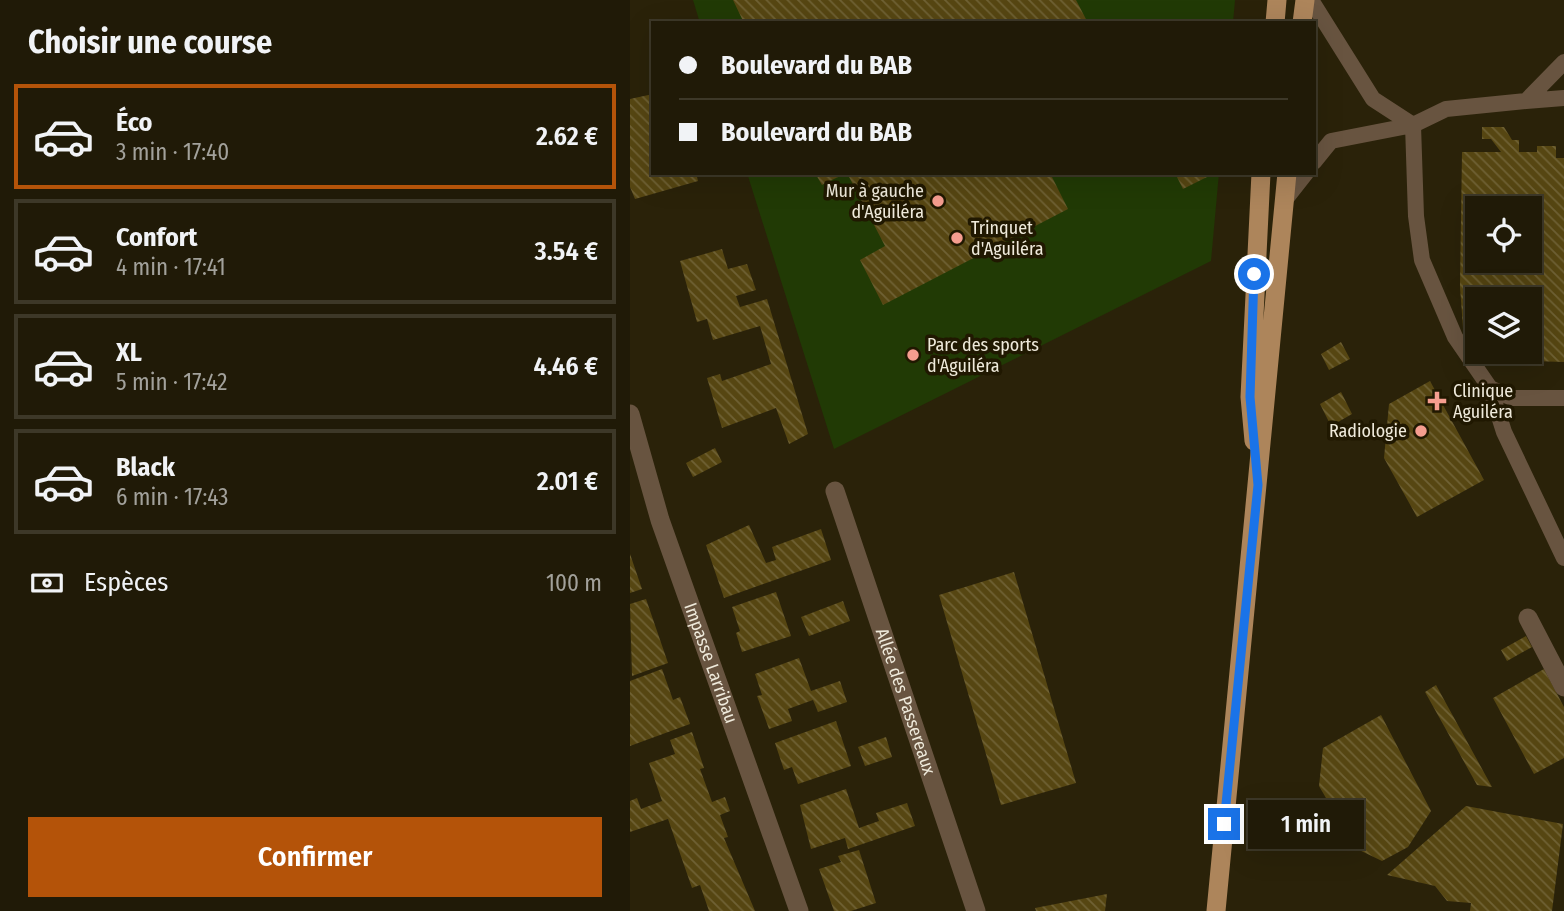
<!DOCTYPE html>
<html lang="fr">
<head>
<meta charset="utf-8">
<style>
	:root { --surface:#201a07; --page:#282311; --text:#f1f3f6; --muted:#a2a19b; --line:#3d3828; --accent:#b45309 }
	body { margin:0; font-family:"Fira Sans Condensed",sans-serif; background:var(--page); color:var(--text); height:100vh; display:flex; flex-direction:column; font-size:26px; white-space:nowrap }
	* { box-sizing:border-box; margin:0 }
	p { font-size:23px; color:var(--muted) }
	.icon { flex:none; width:38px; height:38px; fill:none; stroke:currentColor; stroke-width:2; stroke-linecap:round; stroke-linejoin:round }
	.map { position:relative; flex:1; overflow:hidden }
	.details { display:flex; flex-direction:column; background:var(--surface); width:630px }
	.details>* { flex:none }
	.banner { position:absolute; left:21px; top:21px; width:665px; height:154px; border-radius:0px; box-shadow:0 7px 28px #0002,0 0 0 2px var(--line); display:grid; align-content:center; height:154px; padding:0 28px; background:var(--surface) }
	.tools { position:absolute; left:835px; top:196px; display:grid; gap:14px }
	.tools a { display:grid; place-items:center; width:77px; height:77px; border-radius:0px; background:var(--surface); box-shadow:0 7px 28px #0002,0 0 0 2px var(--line); font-size:35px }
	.end { position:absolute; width:32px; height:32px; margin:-16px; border:9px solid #1a73e8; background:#fff; box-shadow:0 0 0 4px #fff }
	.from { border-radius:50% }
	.bubble { position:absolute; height:49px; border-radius:0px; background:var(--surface); box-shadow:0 7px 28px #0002,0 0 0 2px var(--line); font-size:23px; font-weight:600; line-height:49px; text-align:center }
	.banner b { display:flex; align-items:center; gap:24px; height:66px; font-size:26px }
	.banner b+b { border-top:2px solid var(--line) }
	.banner i { width:18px; height:18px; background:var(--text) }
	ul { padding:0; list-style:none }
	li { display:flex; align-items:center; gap:21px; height:105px; margin:0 14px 10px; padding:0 14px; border:4px solid var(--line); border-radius:0px }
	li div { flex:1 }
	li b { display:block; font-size:26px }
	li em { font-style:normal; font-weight:600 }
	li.on { border-color:var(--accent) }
	li>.icon { width:63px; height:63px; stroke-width:1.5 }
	h2 { padding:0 28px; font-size:32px; line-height:84px }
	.pay { display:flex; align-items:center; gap:18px; height:77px; padding:0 28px; font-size:26px }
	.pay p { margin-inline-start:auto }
	.cta { display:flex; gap:14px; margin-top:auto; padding:14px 28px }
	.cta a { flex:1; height:80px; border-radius:0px; background:var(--accent); color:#fff; font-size:28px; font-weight:600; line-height:80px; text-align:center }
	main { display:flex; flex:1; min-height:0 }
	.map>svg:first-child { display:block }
	.pitch { fill:#213a05 }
	.building { fill:url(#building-back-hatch); fill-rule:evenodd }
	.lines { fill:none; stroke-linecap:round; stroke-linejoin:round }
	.service { stroke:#685440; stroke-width:16 }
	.minor { stroke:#685440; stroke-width:19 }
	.primary { stroke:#ad855b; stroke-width:19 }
	.route { stroke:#1a73e8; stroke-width:9 }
	.poi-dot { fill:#f59d8f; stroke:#201801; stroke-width:2.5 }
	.labels { text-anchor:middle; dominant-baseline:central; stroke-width:7; stroke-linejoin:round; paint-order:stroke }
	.poi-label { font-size:18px; fill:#efeadb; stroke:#201801; text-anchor:start }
	.street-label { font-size:18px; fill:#efeadb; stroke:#201801 }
</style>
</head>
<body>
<main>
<section class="details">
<h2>Choisir une course</h2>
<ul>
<li class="on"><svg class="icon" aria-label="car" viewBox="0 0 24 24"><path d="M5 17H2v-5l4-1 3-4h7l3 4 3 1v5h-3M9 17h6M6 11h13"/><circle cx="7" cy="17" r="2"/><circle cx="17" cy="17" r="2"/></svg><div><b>Éco</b><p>3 min · 17:40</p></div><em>2.62 €</em></li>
<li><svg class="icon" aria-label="car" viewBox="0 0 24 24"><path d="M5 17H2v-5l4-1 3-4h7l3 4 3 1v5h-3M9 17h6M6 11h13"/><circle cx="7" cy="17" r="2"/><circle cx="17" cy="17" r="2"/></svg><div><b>Confort</b><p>4 min · 17:41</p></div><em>3.54 €</em></li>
<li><svg class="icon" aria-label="car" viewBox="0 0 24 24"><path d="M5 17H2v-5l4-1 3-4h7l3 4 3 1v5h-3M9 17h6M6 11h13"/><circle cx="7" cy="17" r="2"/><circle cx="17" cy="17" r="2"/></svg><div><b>XL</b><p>5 min · 17:42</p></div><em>4.46 €</em></li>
<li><svg class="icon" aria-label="car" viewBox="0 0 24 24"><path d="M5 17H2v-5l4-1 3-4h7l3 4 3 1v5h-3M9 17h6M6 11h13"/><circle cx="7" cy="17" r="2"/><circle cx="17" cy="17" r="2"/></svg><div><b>Black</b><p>6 min · 17:43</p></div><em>2.01 €</em></li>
</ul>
<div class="pay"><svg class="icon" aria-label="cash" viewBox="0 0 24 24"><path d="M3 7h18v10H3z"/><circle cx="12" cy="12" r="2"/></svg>Espèces<p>100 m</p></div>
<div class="cta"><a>Confirmer</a></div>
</section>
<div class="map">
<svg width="934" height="911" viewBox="0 0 934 911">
	<defs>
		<pattern id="building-back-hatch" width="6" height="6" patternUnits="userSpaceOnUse" patternTransform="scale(1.75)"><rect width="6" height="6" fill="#564612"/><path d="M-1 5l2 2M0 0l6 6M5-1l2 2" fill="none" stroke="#6f6134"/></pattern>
	</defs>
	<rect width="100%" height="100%" fill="#2a2209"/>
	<!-- pitch -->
	<path class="pitch" d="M63,0H605L603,23H70Z
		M117,173H589L581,261L204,449Z"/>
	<!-- building -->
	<path class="building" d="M103,0H446L458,23H114Z
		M23,94V173H66L68,181L5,199L0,187V99Z
		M852,127H874L882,140H889V152H907V146H926V158H934V362L873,360L854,352H900V299H847V346L833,328L830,287L832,152H871L861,139H852ZM847,208H900V261H847Z
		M185,173H216L192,185Z
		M217,173H420L438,209L253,305L230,260L255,246Z
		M545,173H585L553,189Z
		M92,249L98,269L117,264L126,290L106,296L110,307L137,299L178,434L159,444L146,408L92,428L77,378L90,374L92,381L141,364L130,326L83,340L77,319L67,322L50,261Z
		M711,342L720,359L699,370L691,354Z
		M800,381L854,480L787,517L754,458L759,404Z
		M711,392L722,414L701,426L690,404Z
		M85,448L92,462L63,477L56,463Z
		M119,525L136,563L146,560L142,547L191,529L201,560L94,598L76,545Z
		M0,554L12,589L0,593Z
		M384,572L446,783L371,805L309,595Z
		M146,592L161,636L112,652L106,633L110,631L102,607Z
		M16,599L38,663L2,676L0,604Z
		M213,601L220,621L179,636L171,617Z
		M896,636L902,647L877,661L871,650Z
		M169,658L181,691L210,681L217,702L188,712L183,700L158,709L162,721L139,729L127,696L132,695L125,674Z
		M32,669L43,700L50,697L60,724L0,746V681Z
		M914,669L934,707V758L904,774L863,698Z
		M806,685L862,787L847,785L795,692Z
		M751,715L801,811L778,847L752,861L725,848L689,786L693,748Z
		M206,721L221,766L168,784L162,767L154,770L145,743Z
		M62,732L74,768L70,769L82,802L95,797L100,811L90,815L98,837L94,838L125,911H79L70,885L62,888L38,819L0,832V801L7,798L11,809L32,801L19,763L45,754L40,740Z
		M256,737L262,757L235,766L228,747Z
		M216,789L229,828L249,821L246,813L277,803L285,826L218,849L215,838L181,849L170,805Z
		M836,806L933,824L922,911H840L841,903L817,901L805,886L757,875Z
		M229,850L246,903L221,911H204L189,869L211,862L208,856Z
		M477,894L475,911H406L405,908Z"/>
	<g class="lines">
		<!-- service -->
		<path class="service" d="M681,0L743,99L783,125
			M896,101L934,98
			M783,125L786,216L792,260L825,337L860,388L882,398H934
			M684,162L701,141L783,125L816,109L896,101L934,62
			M654,201L676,173
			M860,388L874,432L934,558"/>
		<!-- minor -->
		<g class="minor">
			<path id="s1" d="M0,414L30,520L169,911"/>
			<path id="s2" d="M205,491L346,911"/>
			<path d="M898,618L934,687"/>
		</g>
		<!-- primary -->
		<path class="primary" d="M645,23L647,0
			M672,23L675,0
			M624,441L620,397L631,173
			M586,911L657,173"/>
	</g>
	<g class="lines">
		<!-- route -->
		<path class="route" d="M594,824L628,485L620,397L624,274"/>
	</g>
	<!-- markers -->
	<g class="poi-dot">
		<circle cx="308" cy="201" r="7"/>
		<circle cx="327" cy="238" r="7"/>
		<circle cx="283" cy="355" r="7"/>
		<path d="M803.5 390.5h7v7h7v7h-7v7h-7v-7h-7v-7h7z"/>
		<circle cx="791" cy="431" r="7"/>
	</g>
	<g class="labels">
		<!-- poi labels -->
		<g class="poi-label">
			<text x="294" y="191" text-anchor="end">Mur à gauche<tspan x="294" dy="21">d'Aguiléra</tspan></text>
			<text x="341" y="228">Trinquet<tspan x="341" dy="21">d'Aguiléra</tspan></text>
			<text x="297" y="345">Parc des sports<tspan x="297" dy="21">d'Aguiléra</tspan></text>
			<text x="823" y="391">Clinique<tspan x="823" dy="21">Aguiléra</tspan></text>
			<text x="777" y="431" text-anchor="end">Radiologie</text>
		</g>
		<!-- street labels -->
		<g class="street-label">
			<text stroke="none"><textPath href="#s1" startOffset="262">Impasse Larribau</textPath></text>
			<text stroke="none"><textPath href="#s2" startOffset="222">Allée des Passereaux</textPath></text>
		</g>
	</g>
</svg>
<div class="tools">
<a><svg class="icon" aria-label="locate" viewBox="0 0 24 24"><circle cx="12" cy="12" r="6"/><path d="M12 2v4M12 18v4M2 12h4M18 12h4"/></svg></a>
<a><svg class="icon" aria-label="layers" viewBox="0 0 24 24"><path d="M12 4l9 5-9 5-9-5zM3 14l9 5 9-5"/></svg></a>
</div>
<i class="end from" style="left:624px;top:274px"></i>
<i class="end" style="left:594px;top:824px"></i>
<div class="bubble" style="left:618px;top:800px;width:116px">1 min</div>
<div class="banner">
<b><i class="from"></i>Boulevard du BAB</b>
<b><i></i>Boulevard du BAB</b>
</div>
</div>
</main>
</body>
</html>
